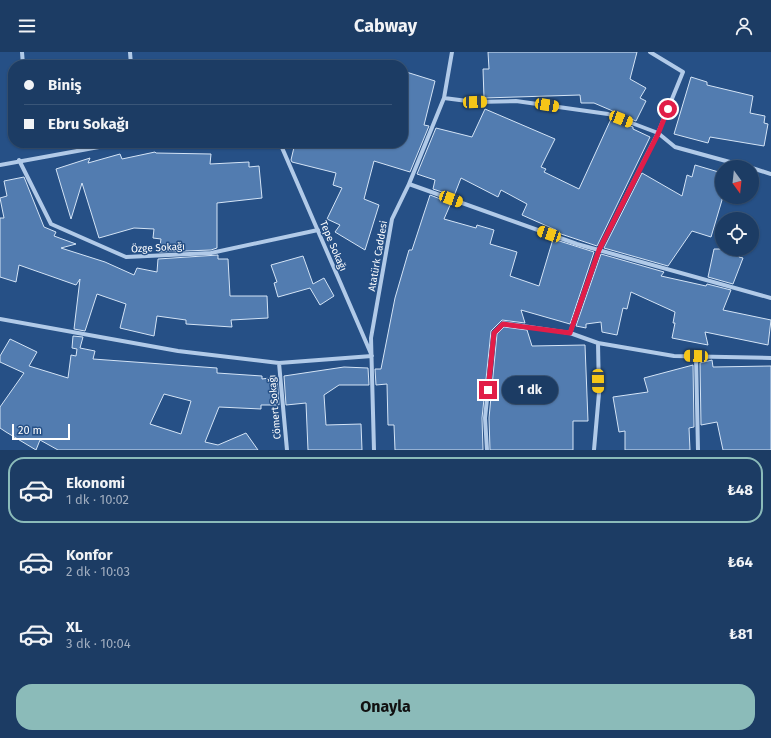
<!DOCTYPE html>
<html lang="tr">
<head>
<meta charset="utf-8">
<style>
	:root { --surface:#1c3c64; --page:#25436a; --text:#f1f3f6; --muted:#a0adbf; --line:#3a5678; --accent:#8bbbb9 }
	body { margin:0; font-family:"Fira Sans",sans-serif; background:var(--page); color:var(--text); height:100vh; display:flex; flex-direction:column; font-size:15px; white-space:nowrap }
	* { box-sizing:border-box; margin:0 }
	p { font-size:13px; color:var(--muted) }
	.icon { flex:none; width:22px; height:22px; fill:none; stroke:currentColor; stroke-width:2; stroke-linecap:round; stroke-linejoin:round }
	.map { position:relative; height:398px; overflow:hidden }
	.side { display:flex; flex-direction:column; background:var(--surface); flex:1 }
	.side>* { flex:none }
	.hud { position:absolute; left:8px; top:8px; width:400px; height:88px; border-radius:16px; box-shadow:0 1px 3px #0004,0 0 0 1px var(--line); display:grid; align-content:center; height:88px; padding:0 16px; background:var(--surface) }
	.needle { width:26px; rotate:165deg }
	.buttons { position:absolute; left:715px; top:108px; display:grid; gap:8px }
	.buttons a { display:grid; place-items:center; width:44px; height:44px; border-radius:50%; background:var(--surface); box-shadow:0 1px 3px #0004,0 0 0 1px var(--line); font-size:20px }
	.scale { position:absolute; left:12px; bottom:10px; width:58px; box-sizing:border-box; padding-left:4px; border:2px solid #fff; border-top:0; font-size:11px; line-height:14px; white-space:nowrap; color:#fff; -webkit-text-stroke:3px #265086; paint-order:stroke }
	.end { position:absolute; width:18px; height:18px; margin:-9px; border:5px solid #e11d48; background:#fff; box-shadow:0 0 0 2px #fff }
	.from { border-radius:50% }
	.bubble { position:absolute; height:28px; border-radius:14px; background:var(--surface); box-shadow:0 1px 3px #0004,0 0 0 1px var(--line); font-size:13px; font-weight:700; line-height:28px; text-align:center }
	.car { position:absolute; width:12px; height:24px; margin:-12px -6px; border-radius:5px; box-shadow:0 0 3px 1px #0007; background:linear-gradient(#f5c518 24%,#345 0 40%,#f5c518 0 76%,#345 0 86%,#f5c518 0) }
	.hud b { display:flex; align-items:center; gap:14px; height:38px; font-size:15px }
	.hud b+b { border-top:1px solid var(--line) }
	.hud i { width:10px; height:10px; background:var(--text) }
	ul { padding:7px 0 0; list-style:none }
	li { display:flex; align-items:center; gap:12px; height:66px; margin:0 8px 6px; padding:0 8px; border:2px solid transparent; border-radius:16px }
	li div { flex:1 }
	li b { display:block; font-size:15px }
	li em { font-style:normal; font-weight:700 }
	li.selected { border-color:var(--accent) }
	li>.icon { width:36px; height:36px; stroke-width:1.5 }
	.action { display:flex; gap:8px; margin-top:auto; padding:8px 16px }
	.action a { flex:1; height:46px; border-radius:16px; background:var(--accent); color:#111; font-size:16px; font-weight:700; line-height:46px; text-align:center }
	header { display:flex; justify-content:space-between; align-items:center; height:52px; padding:0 16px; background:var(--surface); font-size:18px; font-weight:700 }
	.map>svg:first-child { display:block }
	.building { fill:#527cb0; stroke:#d4e4f6; fill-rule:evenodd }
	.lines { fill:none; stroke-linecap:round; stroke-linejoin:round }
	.street { stroke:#b1cae8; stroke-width:4 }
	.route { stroke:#e11d48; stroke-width:5 }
	.labels { text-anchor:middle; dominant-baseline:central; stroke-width:3; stroke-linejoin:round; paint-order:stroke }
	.street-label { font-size:10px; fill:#fff; stroke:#265086 }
</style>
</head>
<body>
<header><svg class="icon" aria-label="menu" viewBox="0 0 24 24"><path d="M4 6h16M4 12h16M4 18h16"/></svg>Cabway<svg class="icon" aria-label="person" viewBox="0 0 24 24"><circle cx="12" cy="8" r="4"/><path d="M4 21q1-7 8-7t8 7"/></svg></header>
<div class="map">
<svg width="771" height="398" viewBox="0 0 771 398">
	<rect width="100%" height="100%" fill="#265086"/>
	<!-- building -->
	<path class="building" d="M488,0H637L630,27L646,36L640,46L646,49L636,69L594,51H581L580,43L484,46L483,17H489Z
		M403,19L435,29L424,73L429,74L410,120L374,109L364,147L379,153L365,198L335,180L340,173L327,167L342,136L333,133L336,121L292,110L291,108L295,91H403Z
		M691,25L707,30V33L753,44L750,61L765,64L764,71L768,72L764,94L710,85L708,91L674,82Z
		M485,57L555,87L541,115L546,117L544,120L579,137L611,67L633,75V77L650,85L597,194L555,180L556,178L522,163L527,152L501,138L498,145L461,126L454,144L433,137L435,128L417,122L436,76L472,85Z
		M155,100L156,101L211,102L210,112L249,110V115L259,114L262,146L217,151V196L211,198L159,200L161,187L153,186L154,177L134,176L99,186L82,131L71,167L56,117L90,106L88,111L120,102L122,107Z
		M695,113L722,121V148L711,185L692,179L668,214L604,196L642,121L682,144L687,123L692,125Z
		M24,125L44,175L56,180L54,184L76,192L61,196L105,210L134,223L137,216L157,220L158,207L218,203V207H228L230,244H267L268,266L231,268L232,275L186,272V268L157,264L154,284L120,276L126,252L97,242L85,279L74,277L80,227L76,233L19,213L16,230L0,225V166H4L0,146L7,144L4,129Z
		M430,143L451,151L444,167L476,176L477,173L494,178L490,192L517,200L510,224L539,234L553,187L594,200L570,272L521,258L525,271L502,268L491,279L482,366L483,398H395L394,373H388L387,332L376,333L375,317H381L395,246L409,198H412Z
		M714,197H741L739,205L743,206L733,232L708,225Z
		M601,202L664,220L661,224L706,234L707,232L731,238L723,258L771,268L768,293L705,280L708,293L672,286L675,271H673L675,260L631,240L627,257L623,256L617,283L602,280L601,270L586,272V276L576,274Z
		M303,204L313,232L324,226L334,244L320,253L310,236L278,245L274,231L277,230L271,213Z
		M504,275L527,278L532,294L585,293L588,369H573V398H490L489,366L497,282Z
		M73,284L83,285L80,296L95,299L93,307L217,316V321L262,324V327L277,325L279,353H261V357L219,355L205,390L218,393L246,381L258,398H58L40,388L36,398L6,380L0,376V355L24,321L0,310V304L10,287L37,300L29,314L68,326L71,303L76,304L77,297L72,296ZM164,342L191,349L181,382L150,372Z
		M712,308L713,315L771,314V398H723L717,370L701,373L700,311Z
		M693,313L694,375L689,376L690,398H625V379L619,380L613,345L648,340L644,326Z
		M344,315L368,316L369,333H339L324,343L326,373L361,372L362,398H308L306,351L286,353L284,324Z"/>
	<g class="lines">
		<!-- street -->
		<path class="street" d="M22,0L23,13
			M130,0L131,13
			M444,46L475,50L516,49L608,62L658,81L675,95L748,115
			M19,108L51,172L126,205L211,201L318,178
			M0,113L121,91
			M752,116L771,122
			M409,132L577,192L771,246
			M0,267L178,299L279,311L372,304L280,91
			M570,281L599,198L658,81L683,20L650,0
			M696,304L698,398
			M279,311L287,398
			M374,398L371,286L392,167L409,132L444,46L452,0
			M487,398L485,366L494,281L503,271L570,281L598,291
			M594,398L599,341L598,291L674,304L771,306"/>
	</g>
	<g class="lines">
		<!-- route -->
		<path class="route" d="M488,338L494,281L503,272L570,281L599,198L658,82L668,57"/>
	</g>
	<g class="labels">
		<!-- street labels -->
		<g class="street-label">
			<text transform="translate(333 194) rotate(67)">Tepe Sokağı</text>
			<text transform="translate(158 196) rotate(-3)">Özge Sokağı</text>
			<text transform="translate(378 204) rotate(-80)">Atatürk Caddesi</text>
			<text transform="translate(275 355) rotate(-95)">Cömert Sokağı</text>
		</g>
	</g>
</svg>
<div class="buttons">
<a><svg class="needle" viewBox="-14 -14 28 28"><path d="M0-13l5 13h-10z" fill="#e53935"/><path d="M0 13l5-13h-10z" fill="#a0adbf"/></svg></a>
<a><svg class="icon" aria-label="locate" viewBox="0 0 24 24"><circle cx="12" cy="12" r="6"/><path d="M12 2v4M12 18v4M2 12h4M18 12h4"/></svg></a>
</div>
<div class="scale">20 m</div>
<i class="end from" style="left:668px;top:57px"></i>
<i class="end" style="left:488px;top:338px"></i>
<div class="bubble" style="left:502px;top:324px;width:56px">1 dk</div>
<i class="car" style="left:475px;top:50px;rotate:88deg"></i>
<i class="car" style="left:547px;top:53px;rotate:99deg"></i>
<i class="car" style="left:621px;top:67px;rotate:111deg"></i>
<i class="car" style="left:451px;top:147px;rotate:110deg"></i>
<i class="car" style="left:549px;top:182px;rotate:289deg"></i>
<i class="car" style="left:696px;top:304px;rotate:272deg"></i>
<i class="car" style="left:598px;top:329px;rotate:179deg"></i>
<div class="hud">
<b><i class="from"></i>Biniş</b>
<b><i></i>Ebru Sokağı</b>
</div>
</div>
<section class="side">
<ul>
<li class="selected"><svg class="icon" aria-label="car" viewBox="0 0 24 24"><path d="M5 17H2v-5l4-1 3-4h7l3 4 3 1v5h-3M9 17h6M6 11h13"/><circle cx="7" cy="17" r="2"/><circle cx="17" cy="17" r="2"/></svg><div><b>Ekonomi</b><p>1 dk · 10:02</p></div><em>₺48</em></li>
<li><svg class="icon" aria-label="car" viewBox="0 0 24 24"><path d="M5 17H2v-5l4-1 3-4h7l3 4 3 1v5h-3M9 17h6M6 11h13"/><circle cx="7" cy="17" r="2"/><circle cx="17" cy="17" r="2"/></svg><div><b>Konfor</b><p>2 dk · 10:03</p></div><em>₺64</em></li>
<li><svg class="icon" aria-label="car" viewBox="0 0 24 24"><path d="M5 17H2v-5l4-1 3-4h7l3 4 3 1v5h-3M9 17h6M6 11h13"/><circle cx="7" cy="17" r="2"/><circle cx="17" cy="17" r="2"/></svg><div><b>XL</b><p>3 dk · 10:04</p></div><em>₺81</em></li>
</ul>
<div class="action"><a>Onayla</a></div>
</section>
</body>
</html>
